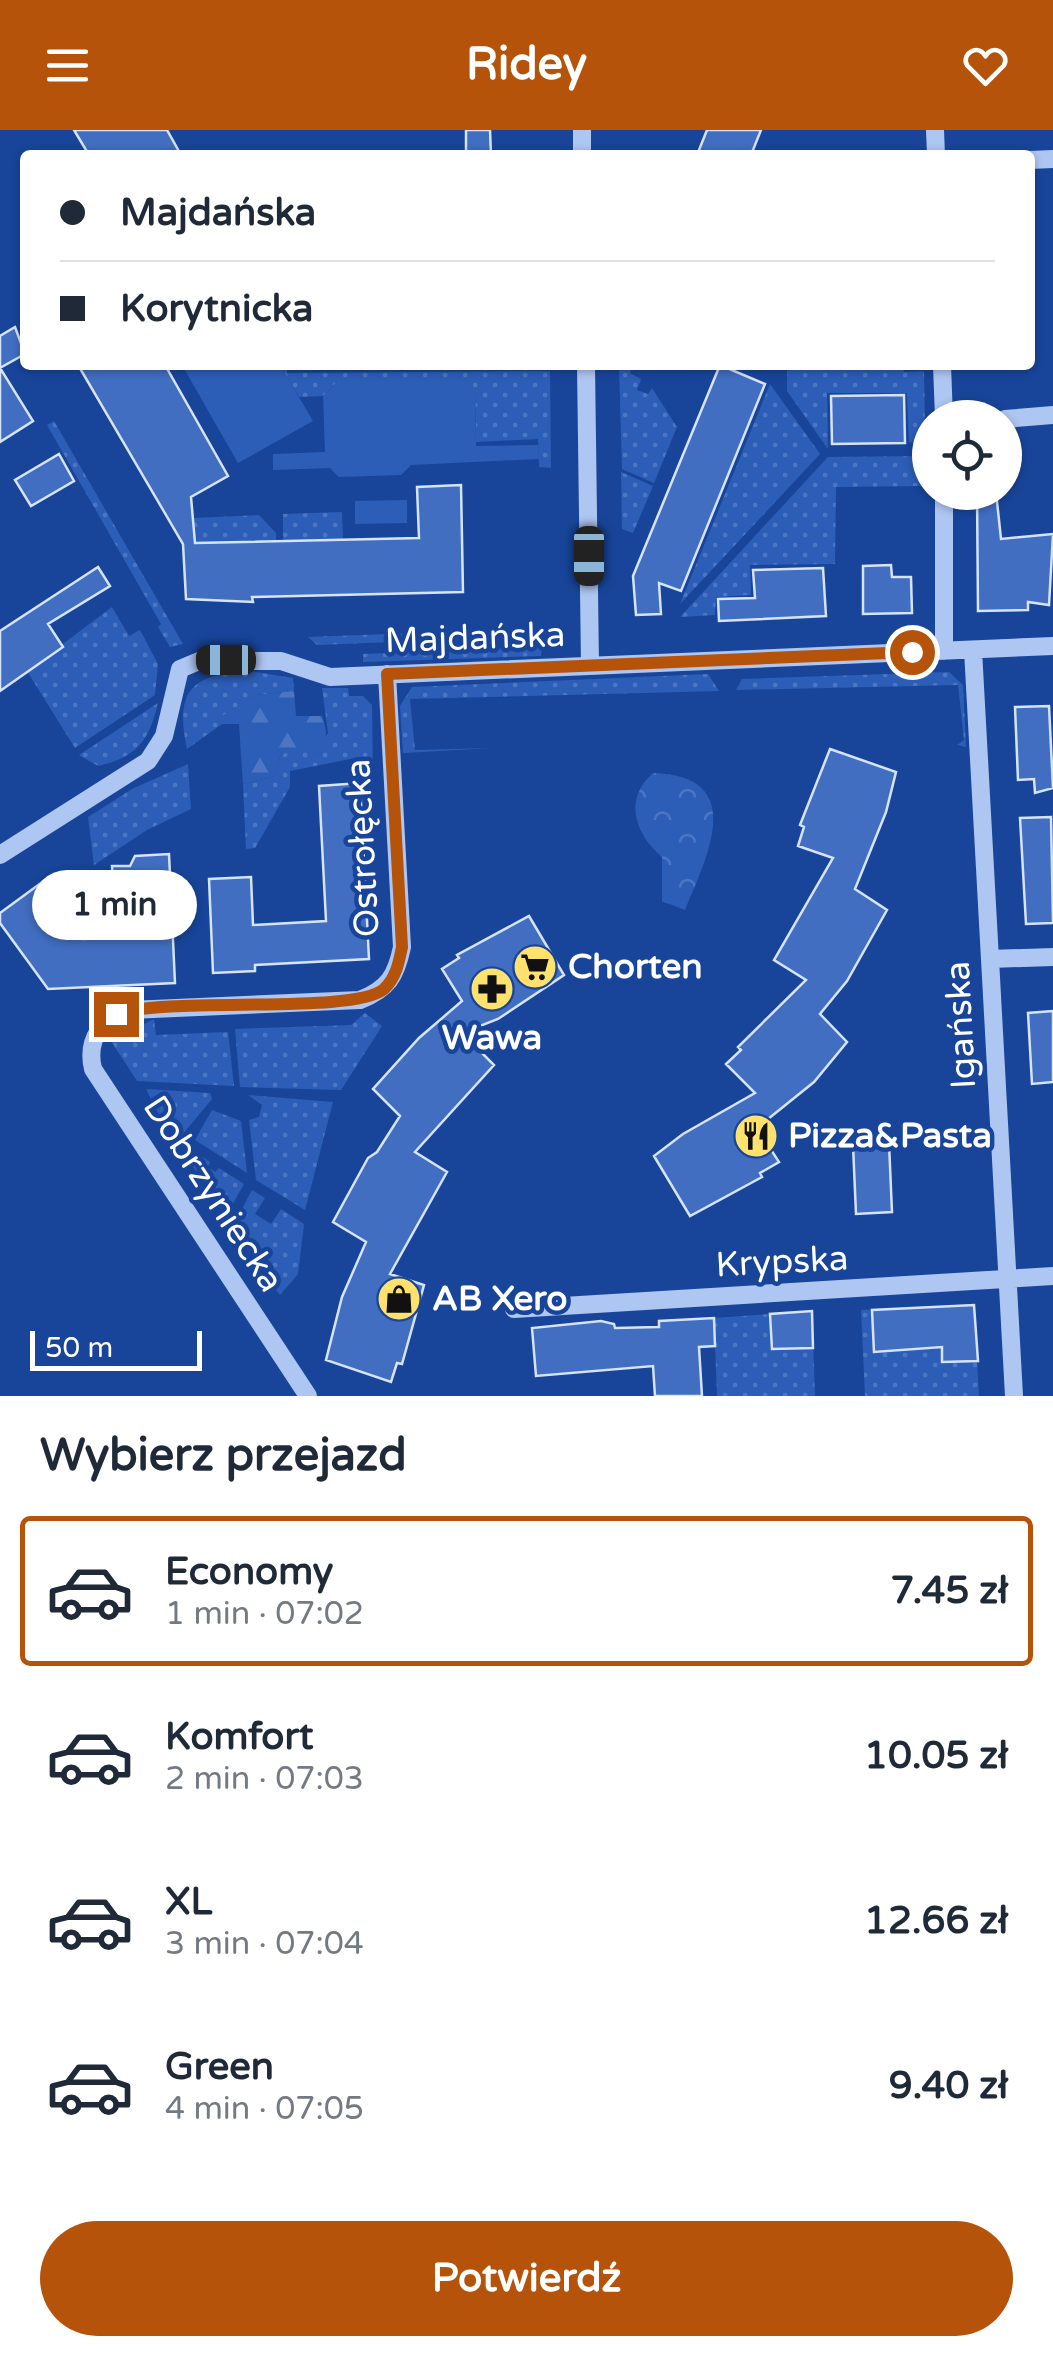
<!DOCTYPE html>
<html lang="pl">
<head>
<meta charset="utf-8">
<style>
	:root { --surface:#fff; --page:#f2f2f3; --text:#1f2937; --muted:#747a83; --line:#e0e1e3; --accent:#b45309 }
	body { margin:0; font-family:"Varela Round",sans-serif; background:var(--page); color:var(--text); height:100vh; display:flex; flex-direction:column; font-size:38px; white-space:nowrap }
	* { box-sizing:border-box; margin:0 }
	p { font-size:32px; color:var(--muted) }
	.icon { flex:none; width:55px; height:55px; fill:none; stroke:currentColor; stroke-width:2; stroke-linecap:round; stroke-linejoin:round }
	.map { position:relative; height:1266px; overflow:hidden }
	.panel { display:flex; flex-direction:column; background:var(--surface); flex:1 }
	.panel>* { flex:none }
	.banner { position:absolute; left:20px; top:20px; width:1015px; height:220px; border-radius:10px; box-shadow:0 2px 8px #0004; display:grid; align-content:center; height:220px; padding:0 40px; background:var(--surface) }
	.buttons { position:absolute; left:912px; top:270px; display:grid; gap:20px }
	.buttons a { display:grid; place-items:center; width:110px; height:110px; border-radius:50%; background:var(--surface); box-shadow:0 2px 8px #0004; font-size:50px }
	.scale { position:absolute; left:30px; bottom:25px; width:172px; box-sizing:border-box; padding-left:10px; border:5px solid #fff; border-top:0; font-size:28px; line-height:35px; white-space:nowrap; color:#fff; -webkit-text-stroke:8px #18459a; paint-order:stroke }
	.end { position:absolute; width:45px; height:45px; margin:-22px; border:12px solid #b45309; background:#fff; box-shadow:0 0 0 5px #fff }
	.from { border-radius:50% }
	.bubble { position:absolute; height:70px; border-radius:35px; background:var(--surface); box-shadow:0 2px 8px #0004; font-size:32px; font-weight:700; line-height:70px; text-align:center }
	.car { position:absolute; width:30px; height:60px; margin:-30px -15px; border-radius:12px; box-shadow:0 0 8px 2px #0007; background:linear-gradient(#222 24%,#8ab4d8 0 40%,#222 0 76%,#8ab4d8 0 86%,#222 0) }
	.banner b { display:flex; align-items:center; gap:35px; height:95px; font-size:38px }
	.banner b+b { border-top:2px solid var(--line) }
	.banner i { width:25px; height:25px; background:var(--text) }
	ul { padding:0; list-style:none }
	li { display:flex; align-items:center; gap:30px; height:150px; margin:0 20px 15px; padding:0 20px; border:5px solid transparent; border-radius:10px }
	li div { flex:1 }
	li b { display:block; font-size:38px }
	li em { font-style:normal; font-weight:700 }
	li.selected { border-color:var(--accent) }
	li>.icon { width:90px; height:90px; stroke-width:1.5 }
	h2 { padding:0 40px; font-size:45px; line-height:120px }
	.action { display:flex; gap:20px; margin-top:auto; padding:20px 40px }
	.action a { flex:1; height:115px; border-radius:60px; background:var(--accent); color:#fff; font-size:40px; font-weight:700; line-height:115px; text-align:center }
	header { display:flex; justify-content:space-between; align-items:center; height:130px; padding:0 40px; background:var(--accent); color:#fff; font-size:45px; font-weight:700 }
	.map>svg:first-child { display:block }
	.grass { fill:url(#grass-dots) }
	.forest { fill:url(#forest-firs) }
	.park { fill:url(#park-crowns) }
	.pitch { fill:#2c5eb8 }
	.building { fill:#416ec1; stroke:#d5e3fc; stroke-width:2.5 }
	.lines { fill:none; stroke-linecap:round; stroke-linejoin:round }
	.minor { stroke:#aec6f2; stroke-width:18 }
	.route { stroke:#b45309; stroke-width:12 }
	.labels { text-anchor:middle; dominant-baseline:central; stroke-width:9; stroke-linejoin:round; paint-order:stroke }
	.street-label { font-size:35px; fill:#fff; stroke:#18459a }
	.poi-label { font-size:35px; font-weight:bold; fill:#fff; stroke:#18459a; text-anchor:start }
</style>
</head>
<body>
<header><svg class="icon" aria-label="menu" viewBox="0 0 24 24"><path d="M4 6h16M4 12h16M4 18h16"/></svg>Ridey<svg class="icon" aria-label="heart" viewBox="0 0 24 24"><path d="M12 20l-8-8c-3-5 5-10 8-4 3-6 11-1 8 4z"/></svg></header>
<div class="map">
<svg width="1053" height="1266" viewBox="0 0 1053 1266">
	<defs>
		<pattern id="grass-dots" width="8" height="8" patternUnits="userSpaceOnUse" patternTransform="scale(2.5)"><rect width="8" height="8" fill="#2c5eb8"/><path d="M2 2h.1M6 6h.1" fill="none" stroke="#4c76c3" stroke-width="1.8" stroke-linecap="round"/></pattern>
		<pattern id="forest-firs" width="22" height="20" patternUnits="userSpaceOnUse" patternTransform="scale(2.5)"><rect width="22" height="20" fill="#2c5eb8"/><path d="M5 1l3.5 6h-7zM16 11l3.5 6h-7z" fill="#4c76c3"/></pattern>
		<pattern id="park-crowns" width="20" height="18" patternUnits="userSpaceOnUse" patternTransform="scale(2.5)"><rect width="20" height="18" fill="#2c5eb8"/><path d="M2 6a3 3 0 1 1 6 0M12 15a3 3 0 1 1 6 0" fill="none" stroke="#4c76c3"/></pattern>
	</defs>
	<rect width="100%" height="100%" fill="#18459a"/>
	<!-- grass -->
	<path class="grass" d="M280,235H287V243L550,241L551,338L539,337L538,309L476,312L475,261L337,252L323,266L299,267Z
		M619,235H633L630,243L641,249L637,260L648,264L652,258L677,297L654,353L622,339Z
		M787,235H903L904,242L924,241L925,298L915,313L909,312L907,263H827L828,319L787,261Z
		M770,254L820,324L680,474Z
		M54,291L183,514L170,517L158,497L161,494L47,295Z
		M923,326L922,356L836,357L835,434L750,435L751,465L716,467L715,485L680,487L828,327Z
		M621,342L653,356L633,403L622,399Z
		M342,382L343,410L283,411V384Z
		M259,385L276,403V412L195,413L193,388Z
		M112,477L129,506L140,500L158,534L155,565L75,618L27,541Z
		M553,498L541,506L317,515L308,507Z
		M542,517L541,526L363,532V524Z
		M250,541L293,548L294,561L256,565L221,587L222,594L187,619C174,559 193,544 250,541Z
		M949,542L963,555L966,617L957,615L964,610L958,555L736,560L742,549Z
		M708,544L719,561L410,569L415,620L494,618L403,623L400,576L412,557Z
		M322,558H348L349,566H363L372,575L373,645L360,646V627L290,641V657L255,718L246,719L243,654L275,646L280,627L289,619L319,624L328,603Z
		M158,573C149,611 137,627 98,636L79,625Z
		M188,634L191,679L147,700L94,735L88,687L132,659Z
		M365,883L382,896L341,960L240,957L235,899L351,895Z
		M154,889L156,905L228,902L234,956L137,951L111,911Z
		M146,959L210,963L212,969L182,1005L162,991Z
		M248,965L333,972L305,1080L256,1050L249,990L259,987L262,975Z
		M212,980L241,991L247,1043L195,1010Z
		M189,1018L210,1032L208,1037L215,1042L219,1038L244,1054L226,1086L184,1023Z
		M252,1060L265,1068L255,1084L271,1094L281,1079L304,1094L298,1144L280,1165L265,1145L274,1137L265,1126L256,1131L233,1096Z
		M974,1175L979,1266H865L861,1180Z
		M812,1181L815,1266H717L714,1188Z"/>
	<!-- forest -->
	<path class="forest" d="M294,561L296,586H322C327,601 329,611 319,624L289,620L280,627L275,646L243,654L239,594H222L220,587L256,565Z"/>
	<!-- park -->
	<path class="park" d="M653,643C748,646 708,725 685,780L662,771V727C635,704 623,669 653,643Z"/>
	<!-- pitch -->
	<path class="pitch" d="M182,235H280L313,291L238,333Z
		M460,248L475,261L476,316L538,315L539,329L411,335L401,345L339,347L330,338L273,340V324L325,322L323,266L337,252Z
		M407,370V393L355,394V371Z"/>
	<!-- building -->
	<path class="building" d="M74,0H167L181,25H89Z
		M466,0H490L491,25H466Z
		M707,0H761L751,25H697Z
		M15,197L25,224L0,238L33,291L0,312V206Z
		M78,235H165L228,346L191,367L195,413L419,408L417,357L461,355L463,462L252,467L253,472L186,469L183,414Z
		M720,235L765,254L681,461L659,453L661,484L636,485L633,446Z
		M904,265L905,313L832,314L831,266Z
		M59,324L74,351L31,376L15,350Z
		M977,362H996L1001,409L1053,404L1049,475L1028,472V480L978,481Z
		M891,435L892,447H911L912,483L863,484V436Z
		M98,437L110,456L48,494L63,517L0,561V501Z
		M823,438L826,486L719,491L718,469L755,468L753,440Z
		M1049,576L1053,658L1035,663L1034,649L1018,650L1015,577Z
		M830,619L896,642L886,682L855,759L887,780L847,851L820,884L847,912L814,952L757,998L779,1032L760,1043L762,1047L690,1086L654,1026L683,1004L755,963L726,934L741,920L738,917L806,850L774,830L833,728L798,716L804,697L800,695Z
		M360,653L369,829L255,835V841L213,843L209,749L251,747L253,795L326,791L319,656Z
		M1051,687L1053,793L1026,794L1020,688Z
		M169,724L175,853L48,859L0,793V783L41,753L83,809L116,807L112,736H130L135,726Z
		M529,786L564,845L498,889L462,903L494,935L415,1022L447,1042L390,1144L424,1155L402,1234L397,1233L391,1252L326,1230L342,1167L366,1112L333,1092L368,1028L377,1022L400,986L373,959L419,908L462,871L442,839L459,828L457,825Z
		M1053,881V952L1032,954L1028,883Z
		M889,1013L892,1082L856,1084L853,1015Z
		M974,1175L978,1231L942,1232V1217L874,1222L872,1180Z
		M812,1181L813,1218L772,1219L770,1184Z
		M714,1188L715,1216L699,1217L702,1266H655L653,1236L536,1246L532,1198L601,1191L614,1194L615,1198L659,1197V1191Z"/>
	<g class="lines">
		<!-- minor -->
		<path class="minor" d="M582,0V25
			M935,0L936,25
			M1030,30L1053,29
			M586,235L590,535
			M942,235L944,288
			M1005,289L1053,285
			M973,520L1014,1266
			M944,521V362
			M0,725L148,631L164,606L180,539L199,531H281L330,547L1053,516
			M990,829L1053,827
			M514,1179L1053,1146
			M308,1266L93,939C86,909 102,889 130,880L360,870C388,859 396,846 402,817L387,544"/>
	</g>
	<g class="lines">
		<!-- route -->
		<path class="route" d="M116,884C172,866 354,885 384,859C396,848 399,832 402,817L387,544L912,522"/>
	</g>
	<!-- icons -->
	<defs>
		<symbol id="supermarket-disc" viewBox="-11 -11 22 22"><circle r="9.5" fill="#ffe26e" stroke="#18459a"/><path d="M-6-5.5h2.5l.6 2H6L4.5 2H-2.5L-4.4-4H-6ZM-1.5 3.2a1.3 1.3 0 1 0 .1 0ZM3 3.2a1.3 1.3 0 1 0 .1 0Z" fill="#111"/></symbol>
		<symbol id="pharmacy-disc" viewBox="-11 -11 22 22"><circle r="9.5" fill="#ffe26e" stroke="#18459a"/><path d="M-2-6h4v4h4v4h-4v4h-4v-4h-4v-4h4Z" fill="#111"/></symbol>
		<symbol id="restaurant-disc" viewBox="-11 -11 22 22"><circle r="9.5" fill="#ffe26e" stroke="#18459a"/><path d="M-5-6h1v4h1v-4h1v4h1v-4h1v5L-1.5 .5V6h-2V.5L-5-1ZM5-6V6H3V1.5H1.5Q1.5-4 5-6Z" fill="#111"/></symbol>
		<symbol id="shop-disc" viewBox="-11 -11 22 22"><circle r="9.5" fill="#ffe26e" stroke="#18459a"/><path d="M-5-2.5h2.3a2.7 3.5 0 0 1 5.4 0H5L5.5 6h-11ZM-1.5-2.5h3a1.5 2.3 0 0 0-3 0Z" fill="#111"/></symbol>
	</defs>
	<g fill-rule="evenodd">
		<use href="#supermarket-disc" x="510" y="812" width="50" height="50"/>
		<use href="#pharmacy-disc" x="467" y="834" width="50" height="50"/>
		<use href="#restaurant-disc" x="731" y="981" width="50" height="50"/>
		<use href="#shop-disc" x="374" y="1144" width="50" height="50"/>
	</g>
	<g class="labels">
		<!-- street labels -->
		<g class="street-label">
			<text transform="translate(475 508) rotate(-2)">Majdańska</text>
			<text transform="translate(363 718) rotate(-93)">Ostrołęcka</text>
			<text transform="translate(961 895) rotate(-93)">Igańska</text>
			<text transform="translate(213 1064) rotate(57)">Dobrzyniecka</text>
			<text transform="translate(782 1132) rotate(-3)">Krypska</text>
		</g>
		<!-- poi labels -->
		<g class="poi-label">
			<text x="568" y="837">Chorten</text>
			<text x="492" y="908" text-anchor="middle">Wawa</text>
			<text x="788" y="1006">Pizza&amp;Pasta</text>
			<text x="432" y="1169">AB Xero</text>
		</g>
	</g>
</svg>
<div class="buttons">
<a><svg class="icon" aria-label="locate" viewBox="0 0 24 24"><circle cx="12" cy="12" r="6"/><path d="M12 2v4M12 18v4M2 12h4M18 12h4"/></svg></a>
</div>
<div class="scale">50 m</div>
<i class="end from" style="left:912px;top:522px"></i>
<i class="end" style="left:116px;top:884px"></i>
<div class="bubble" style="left:32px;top:740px;width:165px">1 min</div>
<i class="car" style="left:589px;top:426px;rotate:180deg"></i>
<i class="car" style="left:226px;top:530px;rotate:270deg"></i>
<div class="banner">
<b><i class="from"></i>Majdańska</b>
<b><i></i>Korytnicka</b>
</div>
</div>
<section class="panel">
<h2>Wybierz przejazd</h2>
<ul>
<li class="selected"><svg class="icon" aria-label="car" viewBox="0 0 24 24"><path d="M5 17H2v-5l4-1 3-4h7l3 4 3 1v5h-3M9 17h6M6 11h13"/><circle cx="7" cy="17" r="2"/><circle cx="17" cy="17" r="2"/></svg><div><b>Economy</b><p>1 min · 07:02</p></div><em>7.45 zł</em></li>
<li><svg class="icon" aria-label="car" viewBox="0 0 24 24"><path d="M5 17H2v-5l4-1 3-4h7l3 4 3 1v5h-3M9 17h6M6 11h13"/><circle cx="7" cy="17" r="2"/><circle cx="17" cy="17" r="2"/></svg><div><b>Komfort</b><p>2 min · 07:03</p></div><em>10.05 zł</em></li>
<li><svg class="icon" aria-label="car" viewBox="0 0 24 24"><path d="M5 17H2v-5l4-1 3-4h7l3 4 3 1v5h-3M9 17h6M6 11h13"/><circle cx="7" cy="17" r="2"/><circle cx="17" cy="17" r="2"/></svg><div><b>XL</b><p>3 min · 07:04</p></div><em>12.66 zł</em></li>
<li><svg class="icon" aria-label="car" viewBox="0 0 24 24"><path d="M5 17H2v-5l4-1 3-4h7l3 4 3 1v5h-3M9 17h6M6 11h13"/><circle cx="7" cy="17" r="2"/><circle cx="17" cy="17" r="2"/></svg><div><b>Green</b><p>4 min · 07:05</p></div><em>9.40 zł</em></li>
</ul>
<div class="action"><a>Potwierdź</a></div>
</section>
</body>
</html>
